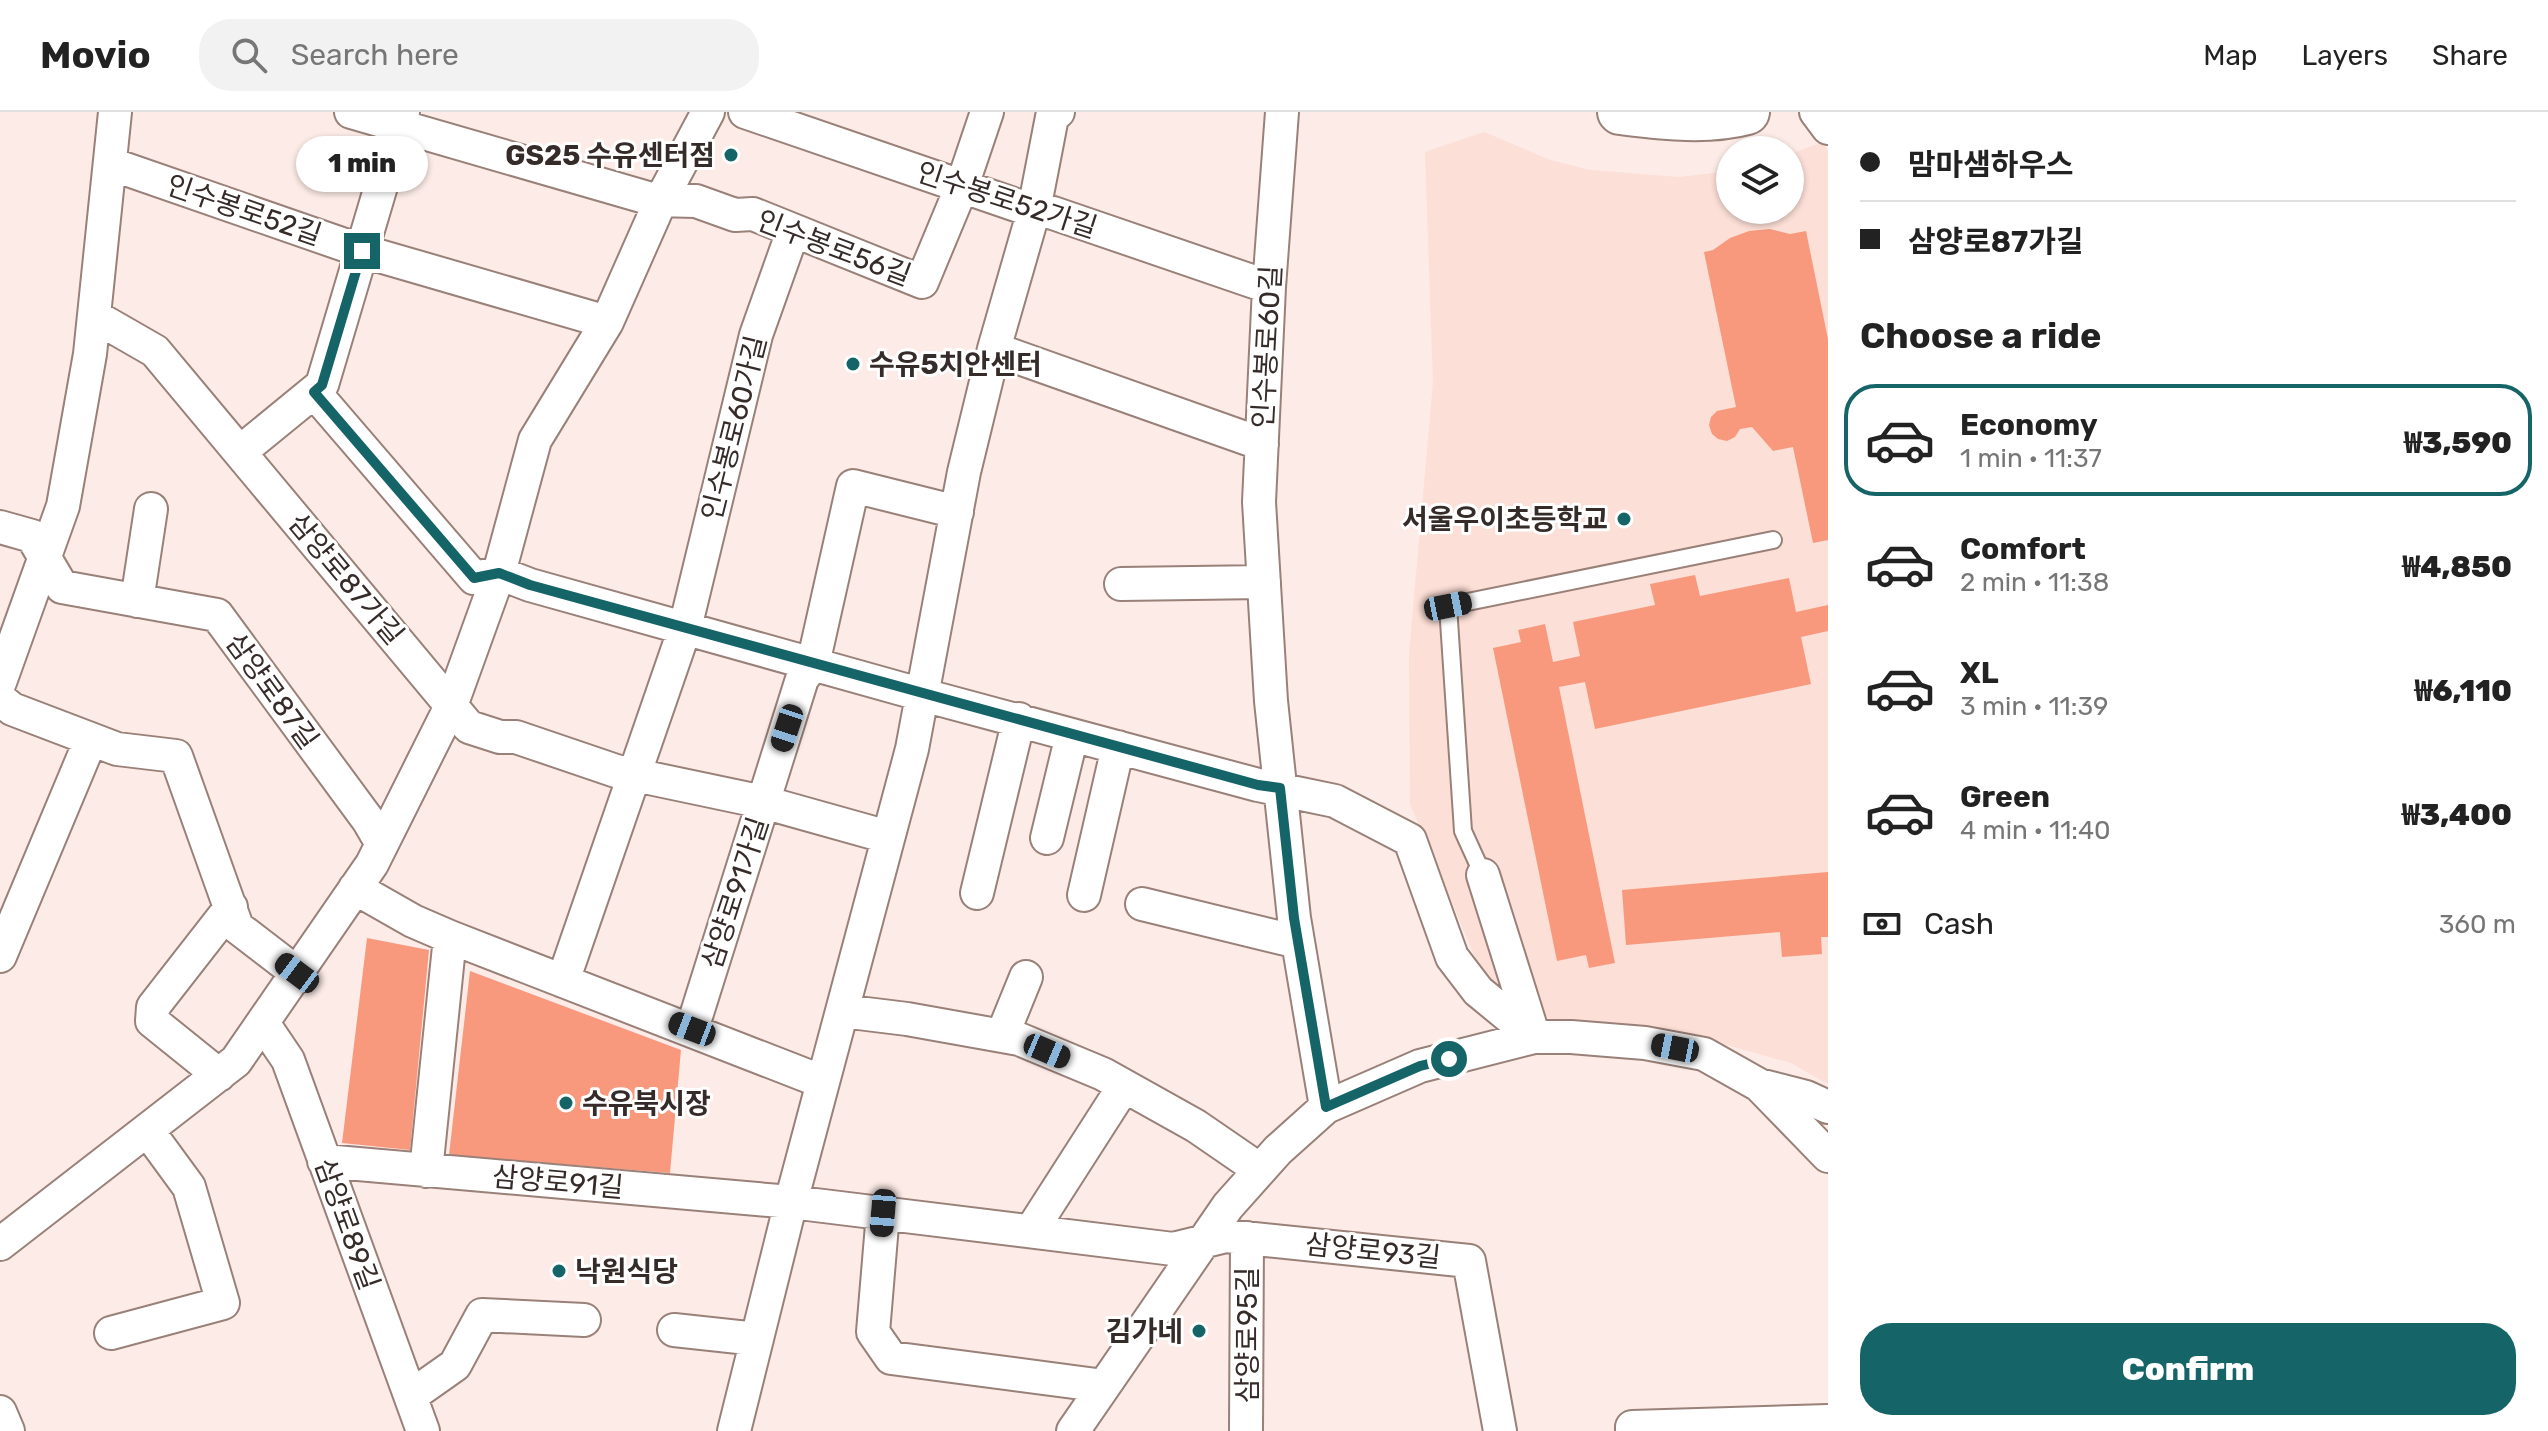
<!DOCTYPE html>
<html lang="en">
<head>
<meta charset="utf-8">
<style>
	:root { --surface:#fff; --page:#f2f2f2; --text:#222; --muted:#767676; --line:#e0e0e0; --accent:#156468 }
	body { margin:0; font-family:Rubik,"Noto Sans KR",sans-serif; background:var(--page); color:var(--text); height:100vh; display:flex; flex-direction:column; font-size:30px; white-space:nowrap }
	* { box-sizing:border-box; margin:0 }
	p { font-size:26px; color:var(--muted) }
	.icon { flex:none; width:44px; height:44px; fill:none; stroke:currentColor; stroke-width:2; stroke-linecap:round; stroke-linejoin:round }
	.map { position:relative; flex:1; overflow:hidden }
	.side { display:flex; flex-direction:column; background:var(--surface); width:720px }
	.side>* { flex:none }
	.top-card { display:grid; align-content:center; height:176px; padding:0 32px; background:var(--surface) }
	.tools { position:absolute; left:1716px; top:24px; display:grid; gap:16px }
	.tools a { display:grid; place-items:center; width:88px; height:88px; border-radius:50%; background:var(--surface); box-shadow:0 2px 6px #0004; font-size:40px }
	.end { position:absolute; width:36px; height:36px; margin:-18px; border:10px solid #156468; background:#fff; box-shadow:0 0 0 4px #fff }
	.from { border-radius:50% }
	.bubble { position:absolute; height:56px; border-radius:28px; background:var(--surface); box-shadow:0 2px 6px #0004; font-size:26px; font-weight:800; line-height:56px; text-align:center }
	.car { position:absolute; width:24px; height:48px; margin:-24px -12px; border-radius:10px; box-shadow:0 0 6px 2px #0007; background:linear-gradient(#222 24%,#8ab4d8 0 40%,#222 0 76%,#8ab4d8 0 86%,#222 0) }
	.top-card b { display:flex; align-items:center; gap:28px; height:76px; font-size:30px }
	.top-card b+b { border-top:2px solid var(--line) }
	.top-card i { width:20px; height:20px; background:var(--text) }
	ul { padding:0; list-style:none }
	li { display:flex; align-items:center; gap:24px; height:112px; margin:0 16px 12px; padding:0 16px; border:4px solid transparent; border-radius:32px }
	li div { flex:1 }
	li b { display:block; font-size:30px }
	li em { font-style:normal; font-weight:800 }
	li.on { border-color:var(--accent) }
	li>.icon { width:72px; height:72px; stroke-width:1.5 }
	h2 { padding:0 32px; font-size:36px; line-height:96px }
	.pay { display:flex; align-items:center; gap:20px; height:88px; padding:0 32px; font-size:30px }
	.pay p { margin-inline-start:auto }
	.action { display:flex; gap:16px; margin-top:auto; padding:16px 32px }
	.action a { flex:1; height:92px; border-radius:32px; background:var(--accent); color:#fff; font-size:32px; font-weight:800; line-height:92px; text-align:center }
	header { display:flex; align-items:center; gap:48px; box-sizing:border-box; height:112px; padding:0 40px; background:var(--surface); border-bottom:2px solid var(--line) }
	header strong { font-size:38px }
	nav { display:flex; gap:44px; margin-inline-start:auto; font-size:28px }
	.search { width:560px; height:72px; background:var(--page); display:flex; align-items:center; gap:20px; box-sizing:border-box; padding:0 28px; border-radius:32px; color:var(--muted); font-size:30px }
	main { display:flex; flex:1; min-height:0 }
	.map>svg:first-child { display:block }
	.built { fill:#fcdfd6 }
	.building { fill:#f8997e }
	.lines { fill:none; stroke-linecap:round; stroke-linejoin:round }
	.service-casing { stroke:#998078; stroke-width:20 }
	.minor-casing { stroke:#998078; stroke-width:36 }
	.secondary-casing { stroke:#998078; stroke-width:48 }
	.service { stroke:#fff; stroke-width:16 }
	.minor { stroke:#fff; stroke-width:32 }
	.secondary { stroke:#fff; stroke-width:44 }
	.route { stroke:#156468; stroke-width:10 }
	.poi-dot { fill:#156468; stroke:#fff; stroke-width:3 }
	.labels { text-anchor:middle; dominant-baseline:central; stroke-width:6; stroke-linejoin:round; paint-order:stroke }
	.poi-label { font-size:28px; font-weight:bold; fill:#352b28; stroke:#fff; text-anchor:end }
	.street-label { font-size:28px; fill:#352b28; stroke:#fff }
</style>
</head>
<body>
<header>
<strong>Movio</strong>
<div class="search"><svg class="icon" aria-label="search" viewBox="0 0 24 24"><circle cx="10" cy="10" r="6"/><path d="M15 15l6 6"/></svg>Search here</div>
<nav><a>Map</a><a>Layers</a><a>Share</a></nav>
</header>
<main>
<div class="map">
<svg width="1828" height="1319" viewBox="0 0 1828 1319">
	<rect width="100%" height="100%" fill="#fcebe6"/>
	<!-- built -->
	<path class="built" d="M1484,20L1550,48L1590,58L1679,65L1730,59V98H1790V42L1823,30L1828,40V972L1791,951L1706,927L1554,909L1487,873L1410,692L1409,542L1433,271L1425,40Z"/>
	<!-- building -->
	<path class="building" d="M1770,117L1790,122L1806,119L1828,227V428L1813,431L1793,335L1773,339L1752,315L1740,317L1735,325L1727,329L1718,327L1712,322L1709,313L1711,305L1717,299L1736,295L1704,140L1713,138L1730,126L1749,119Z
		M1695,463L1700,484L1789,466L1796,500L1828,493V519L1801,525L1811,572L1595,617L1585,570L1559,575L1615,851L1589,856L1586,843L1557,849L1493,536L1521,530L1518,518L1545,512L1553,550L1580,544L1573,510L1655,493L1650,472Z
		M1828,760V825H1821L1822,842L1782,845L1780,820L1626,833L1622,778Z
		M367,826L429,838L410,1038L342,1031Z
		M470,859L681,938L670,1061L449,1043Z"/>
	<g class="lines">
		<defs>
			<path id="service" d="M1483,763L1463,719L1448,494L1773,428"/>
			<path id="minor" d="M351,0L655,88L696,89L735,103L753,102L922,170L962,74L987,0
				M745,0L1025,96L1053,101L1269,175
				M1282,0L1269,175L1259,390L1271,589L1294,806L1326,995
				M1816,0L1828,16
				M111,52L362,139L607,210
				M94,204L155,239L469,615L500,625H516L616,659L763,690L888,725
				M994,237L1262,332
				M314,280L474,466L499,461L530,473L923,583L1258,673L1335,689L1410,728L1452,845L1478,879L1534,925
				M240,340L322,273L403,0
				M0,415L32,424L62,475L217,503L368,708L382,732
				M1121,472L1264,470
				M137,489L151,397
				M0,570L63,394L90,242L115,0
				M0,587L12,597L117,637L176,644L237,815L297,861
				M1047,726L1072,623
				M1483,763L1534,925
				M355,776L413,809L450,825L823,970
				M977,781L1019,607
				M1084,783L1118,635
				M1142,792L1298,830
				M0,844L91,627
				M563,869L685,516L756,223L793,119
				M842,899L907,907L1019,927L1103,962L1196,1014L1260,1058
				M263,911L288,948L423,1319
				M692,917L802,567L813,552L853,374L957,400
				M1002,924L1026,865
				M219,963L152,909L153,895L231,795
				M1759,973L1806,985L1828,995
				M324,1049L791,1090L1173,1137L1226,1124L1469,1149L1500,1319
				M426,1059L450,825
				M883,1101L873,1220L891,1246L1104,1274
				M1031,1119L1124,974
				M0,1132L236,949L372,752L451,594L499,461L535,328L607,210L661,88L708,0
				M674,1218L757,1227
				M111,1221L223,1191L189,1075L148,1019
				M411,1284L455,1253L482,1203L584,1208
				M0,1300L8,1319
				M734,1319L791,1090L912,637L964,360L994,237L1034,98L1052,5L1058,0
				M1073,1319L1228,1094L1278,1038L1326,995L1420,954L1534,925H1571L1645,931L1704,942L1759,973L1828,1044
				M1246,1319L1247,1126
				M1632,1319V1315L1828,1309"/>
			<path id="secondary" d="M1620,0C1662,5 1706,11 1747,0"/>
		</defs>
		<!-- service casing -->
		<use href="#service" class="service-casing"/>
		<!-- minor casing -->
		<use href="#minor" class="minor-casing"/>
		<!-- secondary casing -->
		<use href="#secondary" class="secondary-casing"/>
		<!-- service -->
		<use href="#service" class="service"/>
		<!-- minor -->
		<use href="#minor" class="minor"/>
		<!-- secondary -->
		<use href="#secondary" class="secondary"/>
	</g>
	<g class="lines">
		<!-- route -->
		<path class="route" d="M362,139L322,273L314,280L474,466L499,461L530,473L1258,673L1280,676L1294,806L1326,995L1420,954L1449,947"/>
	</g>
	<!-- markers -->
	<g class="poi-dot">
		<circle cx="731" cy="43" r="8"/>
		<circle cx="853" cy="252" r="8"/>
		<circle cx="1624" cy="407" r="8"/>
		<circle cx="566" cy="991" r="8"/>
		<circle cx="559" cy="1159" r="8"/>
		<circle cx="1199" cy="1219" r="8"/>
	</g>
	<g class="labels">
		<!-- poi labels -->
		<g class="poi-label">
			<text x="715" y="43">GS25 수유센터점</text>
			<text x="869" y="252" text-anchor="start">수유5치안센터</text>
			<text x="1608" y="407">서울우이초등학교</text>
			<text x="582" y="991" text-anchor="start">수유북시장</text>
			<text x="575" y="1159" text-anchor="start">낙원식당</text>
			<text x="1183" y="1219">김가네</text>
		</g>
		<!-- street labels -->
		<g class="street-label">
			<text transform="translate(1007 88) rotate(18)">인수봉로52가길</text>
			<text transform="translate(244 98) rotate(19)">인수봉로52길</text>
			<text transform="translate(834 136) rotate(21)">인수봉로56길</text>
			<text transform="translate(1267 235) rotate(-87)">인수봉로60길</text>
			<text transform="translate(734 316) rotate(-76)">인수봉로60가길</text>
			<text transform="translate(346 467) rotate(50)">삼양로87가길</text>
			<text transform="translate(272 579) rotate(54)">삼양로87길</text>
			<text transform="translate(735 781) rotate(-72)">삼양로91가길</text>
			<text transform="translate(558 1070) rotate(5)">삼양로91길</text>
			<text transform="translate(347 1112) rotate(70)">삼양로89길</text>
			<text transform="translate(1373 1139) rotate(6)">삼양로93길</text>
			<text transform="translate(1247 1223) rotate(-90)">삼양로95길</text>
		</g>
	</g>
</svg>
<div class="tools">
<a><svg class="icon" aria-label="layers" viewBox="0 0 24 24"><path d="M12 4l9 5-9 5-9-5zM3 14l9 5 9-5"/></svg></a>
</div>
<i class="end from" style="left:1449px;top:947px"></i>
<i class="end" style="left:362px;top:139px"></i>
<div class="bubble" style="left:296px;top:24px;width:132px">1 min</div>
<i class="car" style="left:1448px;top:494px;rotate:79deg"></i>
<i class="car" style="left:787px;top:616px;rotate:198deg"></i>
<i class="car" style="left:297px;top:861px;rotate:307deg"></i>
<i class="car" style="left:692px;top:917px;rotate:291deg"></i>
<i class="car" style="left:1675px;top:936px;rotate:281deg"></i>
<i class="car" style="left:1047px;top:939px;rotate:113deg"></i>
<i class="car" style="left:883px;top:1101px;rotate:185deg"></i>
</div>
<section class="side">
<div class="top-card">
<b><i class="from"></i>맘마샘하우스</b>
<b><i></i>삼양로87가길</b>
</div>
<h2>Choose a ride</h2>
<ul>
<li class="on"><svg class="icon" aria-label="car" viewBox="0 0 24 24"><path d="M5 17H2v-5l4-1 3-4h7l3 4 3 1v5h-3M9 17h6M6 11h13"/><circle cx="7" cy="17" r="2"/><circle cx="17" cy="17" r="2"/></svg><div><b>Economy</b><p>1 min · 11:37</p></div><em>₩3,590</em></li>
<li><svg class="icon" aria-label="car" viewBox="0 0 24 24"><path d="M5 17H2v-5l4-1 3-4h7l3 4 3 1v5h-3M9 17h6M6 11h13"/><circle cx="7" cy="17" r="2"/><circle cx="17" cy="17" r="2"/></svg><div><b>Comfort</b><p>2 min · 11:38</p></div><em>₩4,850</em></li>
<li><svg class="icon" aria-label="car" viewBox="0 0 24 24"><path d="M5 17H2v-5l4-1 3-4h7l3 4 3 1v5h-3M9 17h6M6 11h13"/><circle cx="7" cy="17" r="2"/><circle cx="17" cy="17" r="2"/></svg><div><b>XL</b><p>3 min · 11:39</p></div><em>₩6,110</em></li>
<li><svg class="icon" aria-label="car" viewBox="0 0 24 24"><path d="M5 17H2v-5l4-1 3-4h7l3 4 3 1v5h-3M9 17h6M6 11h13"/><circle cx="7" cy="17" r="2"/><circle cx="17" cy="17" r="2"/></svg><div><b>Green</b><p>4 min · 11:40</p></div><em>₩3,400</em></li>
</ul>
<div class="pay"><svg class="icon" aria-label="cash" viewBox="0 0 24 24"><path d="M3 7h18v10H3z"/><circle cx="12" cy="12" r="2"/></svg>Cash<p>360 m</p></div>
<div class="action"><a>Confirm</a></div>
</section>
</main>
</body>
</html>
